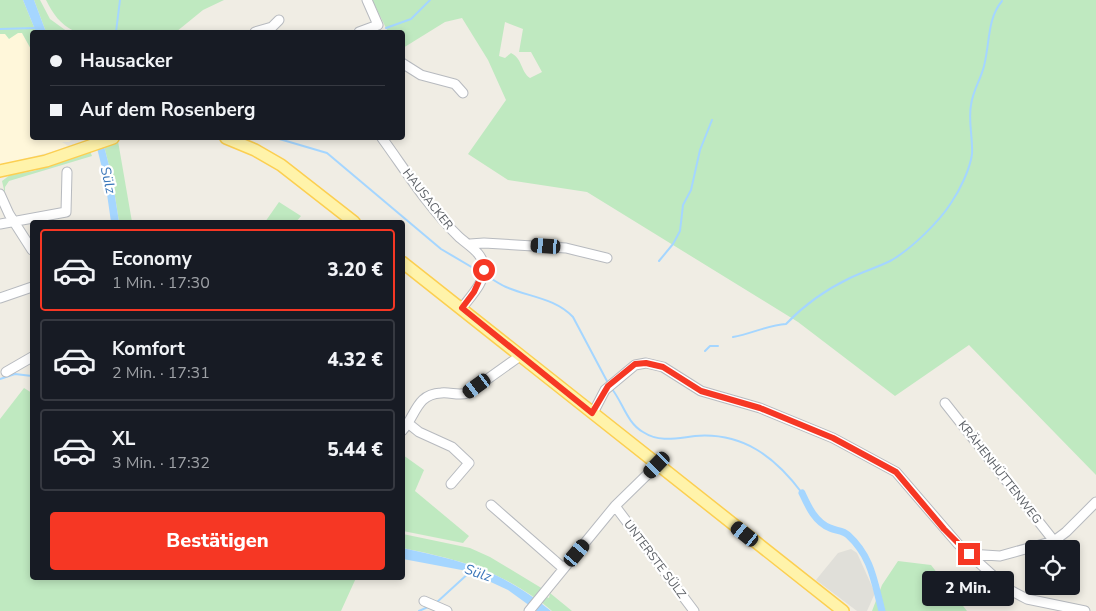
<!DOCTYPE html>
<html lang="de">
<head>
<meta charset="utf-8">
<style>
	:root { --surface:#171b24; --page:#20242c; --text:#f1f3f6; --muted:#9ea1a6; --line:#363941; --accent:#f63724 }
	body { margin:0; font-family:"Nunito Sans",sans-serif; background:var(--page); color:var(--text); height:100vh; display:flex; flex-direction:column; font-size:19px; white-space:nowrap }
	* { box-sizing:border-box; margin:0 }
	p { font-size:16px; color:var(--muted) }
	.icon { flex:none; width:28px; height:28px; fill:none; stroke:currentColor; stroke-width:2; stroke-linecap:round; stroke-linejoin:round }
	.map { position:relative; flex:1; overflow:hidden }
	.drawer { position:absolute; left:30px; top:220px; width:375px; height:360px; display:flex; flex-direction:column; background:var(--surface); border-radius:5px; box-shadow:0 2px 8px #0003 }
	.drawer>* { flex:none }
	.top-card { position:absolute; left:30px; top:30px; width:375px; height:110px; border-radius:5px; box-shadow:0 2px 8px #0003; display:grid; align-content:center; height:110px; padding:0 20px; background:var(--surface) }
	.buttons { position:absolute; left:1025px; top:540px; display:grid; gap:10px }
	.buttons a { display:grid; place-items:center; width:55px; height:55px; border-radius:5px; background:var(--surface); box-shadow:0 2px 8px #0003; font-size:25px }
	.end { position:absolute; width:22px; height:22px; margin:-11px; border:6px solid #f63724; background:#fff; box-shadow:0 0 0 2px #fff }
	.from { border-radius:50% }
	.bubble { position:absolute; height:35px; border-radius:5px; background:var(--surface); box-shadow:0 2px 8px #0003; font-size:16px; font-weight:800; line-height:35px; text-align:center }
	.car { position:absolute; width:15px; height:30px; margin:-15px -8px; border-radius:6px; box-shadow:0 0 4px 1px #0007; background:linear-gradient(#222 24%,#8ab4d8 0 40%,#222 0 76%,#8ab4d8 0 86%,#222 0) }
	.top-card b { display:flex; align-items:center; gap:18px; height:48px; font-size:19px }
	.top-card b+b { border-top:1px solid var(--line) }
	.top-card i { width:12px; height:12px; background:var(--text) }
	ul { padding:9px 0 0; list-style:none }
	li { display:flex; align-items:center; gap:15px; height:82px; margin:0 10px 8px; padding:0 10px; border:2px solid var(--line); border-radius:5px }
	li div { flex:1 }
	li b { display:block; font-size:19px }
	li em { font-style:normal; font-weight:800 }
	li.selected { border-color:var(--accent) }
	li>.icon { width:45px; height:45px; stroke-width:1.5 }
	.action { display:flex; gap:10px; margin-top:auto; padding:10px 20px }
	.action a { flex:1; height:58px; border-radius:5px; background:var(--accent); color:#fff; font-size:20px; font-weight:800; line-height:58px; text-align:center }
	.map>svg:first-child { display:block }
	.commercial { fill:#fff7da }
	.industrial { fill:#e0dfd9 }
	.green { fill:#bfe9c0; fill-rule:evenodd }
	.water { fill:#a5d6ff }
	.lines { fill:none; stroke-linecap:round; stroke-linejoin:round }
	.stream { stroke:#a5d6ff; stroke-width:2 }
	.canal { stroke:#a5d6ff; stroke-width:7 }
	.minor-casing { stroke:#b7babf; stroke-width:11 }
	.major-casing { stroke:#fccf51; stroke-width:14 }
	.minor { stroke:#fff; stroke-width:9 }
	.major { stroke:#fff3aa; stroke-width:11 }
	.route { stroke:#f63724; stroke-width:6 }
	.labels { text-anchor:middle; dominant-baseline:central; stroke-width:4.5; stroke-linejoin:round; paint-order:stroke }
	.street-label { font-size:12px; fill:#5c6066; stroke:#fff }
	.water-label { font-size:14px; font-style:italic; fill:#3a76b9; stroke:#fff }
</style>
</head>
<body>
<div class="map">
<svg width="1096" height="611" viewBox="0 0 1096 611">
	<rect width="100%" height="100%" fill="#f0ede4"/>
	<!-- commercial -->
	<path class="commercial" d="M22,33L32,51V138H75L69,142H62L70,147L0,165V34Z"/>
	<!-- industrial -->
	<path class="industrial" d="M851,549L857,553L875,593L867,611H857L816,580L838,553Z"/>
	<!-- green -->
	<path class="green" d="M0,0H23L36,32H32V51L22,33H18L9,39L5,34H0Z
		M34,0H40L50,19L68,32H46Z
		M46,0H224L203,10L176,32C160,33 84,36 74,31C60,24 53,14 46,0Z
		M372,0H1096V475L969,345L895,396L798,322L587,192L508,180L468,154L506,100L488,60L462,18L445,22L403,48L402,32H388ZM505,22L523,29L519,52H531L542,72L530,78C520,71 523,59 511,53L505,58L499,56Z
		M118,141L132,222H119L112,177L104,146Z
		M90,151L92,156L9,181L5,187V194L2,181L10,175L34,171Z
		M279,202L301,216L296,222H265Z
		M24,388L32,393V578H356L341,611H0V419Z
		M403,455L424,470L415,491L469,536L463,543L403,531Z
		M403,534L470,548L490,557L543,589L535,598C491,567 454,559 403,548Z
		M898,561L931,565L967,611H872L882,585Z
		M550,593L572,611H552L540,601L544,596L549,598Z"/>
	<!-- water -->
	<path class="water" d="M23,0H34L46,32H36Z
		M104,146L112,177L119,222H111L105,180L97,148Z
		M402,548C466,562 499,569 551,611H537L508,590L467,571L403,559Z"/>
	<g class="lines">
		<!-- stream -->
		<path class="stream" d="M386,28L411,19L430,0
			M0,29L35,28
			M116,32L120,0
			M276,138L327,153L441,249L480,272
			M659,261L673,244L680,231L683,205L691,190L700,150L712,120
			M486,275C492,279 499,284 506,287C529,297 555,298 573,317L608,383
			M733,337C751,334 768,325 786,324C805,304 825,290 850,278C864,271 879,267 892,260C912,248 939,222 951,203C960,190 970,169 972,154C973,138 968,121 971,105C973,90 981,79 984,66C990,43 987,19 1002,1
			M705,351L710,346H718
			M0,379L15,374L32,376
			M612,389C623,403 627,423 643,432C660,443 677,438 695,436C743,432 775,457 802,493
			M436,603L471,571
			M419,611L428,607"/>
		<!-- canal -->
		<path class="canal" d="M802,493C808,506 815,522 830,528C836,531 843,530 848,535C872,557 874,581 882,611"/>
		<defs>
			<path id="minor" d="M255,32L272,27L279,20
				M359,32L378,25L367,0
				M402,63L421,75L455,84L463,93
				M382,138C406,171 428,207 458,236C467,245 483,252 484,268C485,282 470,297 462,308
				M0,194L9,214L32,250
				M0,224L66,212L67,172
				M470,244L484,243L566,248L607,258
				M0,298L32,287
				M6,372L32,357
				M945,403L1054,541
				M593,413L605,390L635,365L646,363L663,367L701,391L760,408L833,438L896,472L958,544L1008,589L1027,599L1085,611
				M409,424L419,432L452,447L469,463L451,484
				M402,431C416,416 416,394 441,393C451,392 458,396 468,393L520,356
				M491,505L563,568
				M615,506L694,611
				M969,554L1000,556L1054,541L1066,532L1096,502
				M424,601L447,611
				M529,611L615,506L657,465"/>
			<path id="major" d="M226,138L255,150L281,165L354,222
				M0,171L46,161L113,138
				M402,262L843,611"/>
		</defs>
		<!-- minor casing -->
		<use href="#minor" class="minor-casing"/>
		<!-- major casing -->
		<use href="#major" class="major-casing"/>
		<!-- minor -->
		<use href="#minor" class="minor"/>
		<!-- major -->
		<use href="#major" class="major"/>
	</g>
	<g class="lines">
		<!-- route -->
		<path class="route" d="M484,270L474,292L462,308L592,413L608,386L635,364L646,363L663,367L701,391L760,408L833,438L896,472L944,529L969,554"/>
	</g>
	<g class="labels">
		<!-- street labels -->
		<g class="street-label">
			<text transform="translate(428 199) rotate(52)">HAUSACKER</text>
			<text transform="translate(1000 472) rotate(52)">KRÄHENHÜTTENWEG</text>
			<text transform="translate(655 559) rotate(53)">UNTERSTE SÜLZ</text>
		</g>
		<!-- water labels -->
		<g class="water-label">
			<text transform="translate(108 180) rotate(77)">Sülz</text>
			<text transform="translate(478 573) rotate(19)">Sülz</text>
		</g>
	</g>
</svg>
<div class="buttons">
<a><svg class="icon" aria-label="locate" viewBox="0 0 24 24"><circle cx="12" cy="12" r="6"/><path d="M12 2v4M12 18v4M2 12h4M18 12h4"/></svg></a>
</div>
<i class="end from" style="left:484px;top:270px"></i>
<i class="end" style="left:969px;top:554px"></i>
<div class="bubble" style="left:922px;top:571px;width:92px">2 Min.</div>
<i class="car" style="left:546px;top:246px;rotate:274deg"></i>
<i class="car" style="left:477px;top:386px;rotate:234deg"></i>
<i class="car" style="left:657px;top:465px;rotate:224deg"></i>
<i class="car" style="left:745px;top:534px;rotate:309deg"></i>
<i class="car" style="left:577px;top:553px;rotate:40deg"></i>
<div class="top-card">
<b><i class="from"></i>Hausacker</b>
<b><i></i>Auf dem Rosenberg</b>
</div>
<section class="drawer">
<ul>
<li class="selected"><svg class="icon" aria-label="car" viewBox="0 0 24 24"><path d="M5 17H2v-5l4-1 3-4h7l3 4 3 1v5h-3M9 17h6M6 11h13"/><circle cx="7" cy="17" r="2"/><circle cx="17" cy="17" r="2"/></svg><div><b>Economy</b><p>1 Min. · 17:30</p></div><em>3.20 €</em></li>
<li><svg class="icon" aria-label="car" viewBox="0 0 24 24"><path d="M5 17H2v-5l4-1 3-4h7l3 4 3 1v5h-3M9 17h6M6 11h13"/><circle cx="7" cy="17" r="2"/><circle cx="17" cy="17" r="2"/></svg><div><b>Komfort</b><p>2 Min. · 17:31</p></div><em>4.32 €</em></li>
<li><svg class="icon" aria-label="car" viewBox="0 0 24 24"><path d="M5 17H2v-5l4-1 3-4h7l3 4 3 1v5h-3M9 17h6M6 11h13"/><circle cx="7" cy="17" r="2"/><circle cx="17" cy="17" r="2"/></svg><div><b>XL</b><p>3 Min. · 17:32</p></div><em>5.44 €</em></li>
</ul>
<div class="action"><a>Bestätigen</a></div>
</section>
</div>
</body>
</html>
